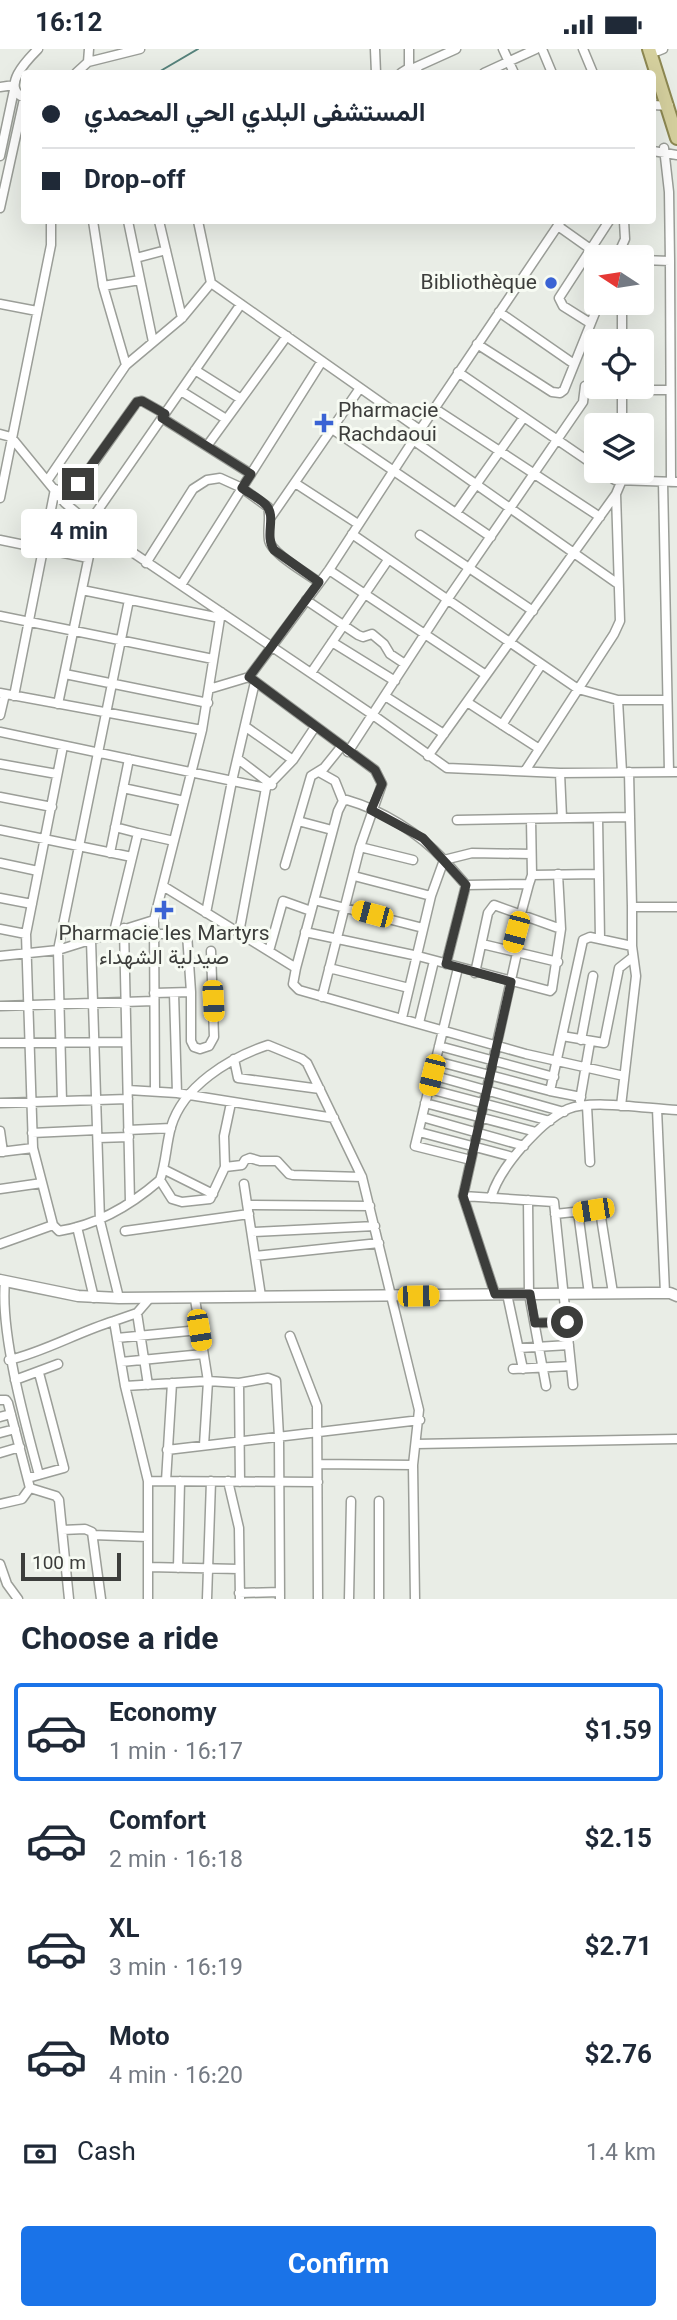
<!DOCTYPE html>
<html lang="en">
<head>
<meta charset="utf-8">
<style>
	:root { --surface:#fff; --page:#f6f6f7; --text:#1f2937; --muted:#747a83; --line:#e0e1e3; --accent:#1a73e8 }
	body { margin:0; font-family:Georgia,Vazirmatn,serif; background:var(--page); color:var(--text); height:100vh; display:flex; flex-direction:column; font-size:26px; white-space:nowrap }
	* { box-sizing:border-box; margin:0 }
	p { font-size:23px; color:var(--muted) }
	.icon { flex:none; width:38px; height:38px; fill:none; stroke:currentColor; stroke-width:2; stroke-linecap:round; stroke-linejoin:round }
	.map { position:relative; height:1550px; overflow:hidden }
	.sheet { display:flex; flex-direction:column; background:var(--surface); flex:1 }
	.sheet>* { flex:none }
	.top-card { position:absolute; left:21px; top:21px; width:635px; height:154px; border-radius:7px; box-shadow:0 7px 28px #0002; display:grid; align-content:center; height:154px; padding:0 21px; background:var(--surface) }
	.needle { width:46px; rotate:282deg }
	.controls { position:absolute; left:584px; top:196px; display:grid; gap:14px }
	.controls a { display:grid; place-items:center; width:70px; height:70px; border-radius:7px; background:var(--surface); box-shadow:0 7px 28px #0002; font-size:35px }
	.scale { position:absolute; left:21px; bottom:18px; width:100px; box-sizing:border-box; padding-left:7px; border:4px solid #3c3d3b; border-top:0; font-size:19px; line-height:24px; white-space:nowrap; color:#3c3d3b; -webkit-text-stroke:5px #f7fbf3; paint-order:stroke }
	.end { position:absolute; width:32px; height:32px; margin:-16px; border:9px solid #3c3d3b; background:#fff; box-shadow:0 0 0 4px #fff }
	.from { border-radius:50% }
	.bubble { position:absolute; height:49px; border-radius:7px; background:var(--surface); box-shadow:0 7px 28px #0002; font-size:23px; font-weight:700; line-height:49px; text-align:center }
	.car { position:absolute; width:21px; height:42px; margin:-21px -10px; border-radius:9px; box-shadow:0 0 5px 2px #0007; background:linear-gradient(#f5c518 24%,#345 0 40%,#f5c518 0 76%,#345 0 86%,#f5c518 0) }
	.top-card b { display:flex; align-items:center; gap:24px; height:66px; font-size:26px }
	.top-card b+b { border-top:2px solid var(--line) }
	.top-card i { width:18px; height:18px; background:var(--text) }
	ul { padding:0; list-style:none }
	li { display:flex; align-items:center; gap:21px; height:98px; margin:0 14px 10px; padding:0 7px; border:4px solid transparent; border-radius:7px }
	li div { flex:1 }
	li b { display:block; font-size:26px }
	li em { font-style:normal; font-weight:700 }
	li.selected { border-color:var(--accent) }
	li>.icon { width:63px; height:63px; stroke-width:1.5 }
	h2 { padding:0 21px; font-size:32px; line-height:84px }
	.pay { display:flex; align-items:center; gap:18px; height:77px; padding:0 21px; font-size:26px }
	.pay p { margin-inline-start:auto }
	.action { display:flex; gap:14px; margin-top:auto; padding:14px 21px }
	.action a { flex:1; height:80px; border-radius:7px; background:var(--accent); color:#fff; font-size:28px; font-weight:700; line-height:80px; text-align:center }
	.status { display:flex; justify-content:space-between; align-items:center; height:49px; padding:0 35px; background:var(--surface); direction:ltr }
	.status svg { height:19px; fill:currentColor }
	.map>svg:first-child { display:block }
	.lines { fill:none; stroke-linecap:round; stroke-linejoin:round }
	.stream { stroke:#55827b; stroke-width:2 }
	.minor-casing { stroke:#9b9e98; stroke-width:11 }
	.tertiary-casing { stroke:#9b9e98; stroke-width:13 }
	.primary-casing { stroke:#8d8852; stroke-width:16 }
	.minor { stroke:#fff; stroke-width:8 }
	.tertiary { stroke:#fff; stroke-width:10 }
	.primary { stroke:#d5d09e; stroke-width:12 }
	.route { stroke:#3c3d3b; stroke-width:9 }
	.poi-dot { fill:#3a63d4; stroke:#f7fbf3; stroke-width:2.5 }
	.labels { text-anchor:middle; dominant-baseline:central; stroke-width:6; stroke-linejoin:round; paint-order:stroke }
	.poi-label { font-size:21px; fill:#3c3d3b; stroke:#f7fbf3; text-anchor:end }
</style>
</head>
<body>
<div class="status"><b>16:12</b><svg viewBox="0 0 49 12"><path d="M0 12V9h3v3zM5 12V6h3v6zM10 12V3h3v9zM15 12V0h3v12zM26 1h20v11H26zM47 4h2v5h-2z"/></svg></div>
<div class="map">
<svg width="677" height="1550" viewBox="0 0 677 1550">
	<rect width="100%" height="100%" fill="#e9ede6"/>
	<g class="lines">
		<!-- stream -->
		<path class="stream" d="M157,24L198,0"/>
		<defs>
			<path id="minor" d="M375,0L376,24
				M409,0V19
				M503,0L514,24
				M542,0L552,24
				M583,0L593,24
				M658,2L663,0
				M88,13L140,0
				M414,19L456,0
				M76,24L88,13L89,0
				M401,24L409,19H414L419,24
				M484,24L536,0
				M0,38L14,36
				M24,49C1,38 26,12 38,0
				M653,56L669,57
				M664,99L669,143L670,212
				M653,102L677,106
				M0,107L14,41
				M0,159L24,50
				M93,172L103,237L126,316
				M128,172L153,293
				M159,172L182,269
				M198,172L211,234L420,381
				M558,177L589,199
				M617,208L625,190L624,172
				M136,209L166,201
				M642,211L670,212L671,433
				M103,237L140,231
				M0,255L37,262
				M499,263L574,315
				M590,274L563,257L559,249L609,172
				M622,292V254
				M477,295L552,343L560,344L564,341L599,254
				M195,321L241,350
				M458,323L597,418
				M622,338V376
				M622,341H669
				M181,342L226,370
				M434,359L600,468
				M162,369L251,425
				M332,380L491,488
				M0,385L11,388L65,454L89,474L373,666L447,719L560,724L677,723
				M413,391L618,535
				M207,397L287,287
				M602,422L615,431L677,433
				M47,432L126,316L182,269L211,234
				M663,433L669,723
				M295,434L358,475
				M0,449L51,196V172
				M65,454L137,353L142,352L165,365
				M456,464L524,368
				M271,468L360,339
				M89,474L241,255
				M352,485L578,640L618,651H667
				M420,486L533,562
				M0,491L88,509
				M146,514L193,440L207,431L220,429L242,439L268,458C271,469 267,479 269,491C271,504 307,525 319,533
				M329,521L486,626
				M181,536L322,312
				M82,541L220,569
				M306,551L358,586L363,588L372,585L384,595L390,605L405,615
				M0,567L213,610
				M332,593L395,632
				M311,624L388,511
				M65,625L208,654
				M249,628L375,721L382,735L360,798L322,948
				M209,640L249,628L329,521L420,381L561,172
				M0,644L202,681
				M14,647L55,440
				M385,647L444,685
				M618,651L622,723
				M467,653L538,699
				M58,655L95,478
				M0,666L5,645
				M502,676L541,616
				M246,678L293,711
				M0,683L266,739
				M63,697L26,885L33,1099L53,1176L59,1182C98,1176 130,1157 160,1131C166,1114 166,1096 171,1078C183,1037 229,1009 268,996L302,1010L307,1014L362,1128L419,1361L413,1416L415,1550
				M348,703L447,551L583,353L585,337
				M428,707L616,445
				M238,710L272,736
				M0,715L57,725
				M525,722L614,585L620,572L616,445L622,431V422
				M319,723L335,732L343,752
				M629,723L632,858
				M560,724L562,769
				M123,739L184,752
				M0,748L52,758
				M598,769L600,890
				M457,771L630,768
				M298,772L332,781
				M115,778L138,784
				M0,781L132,808
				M360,798L413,811
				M110,804L129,710
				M0,814L38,822
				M285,816L311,727L324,719L341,698
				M532,826L599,825
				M354,827L431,847
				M466,836L529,835L532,826L531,770
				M466,836L444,811L472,804L531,805
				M163,837L296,919
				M0,849L32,855
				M314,851L423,879
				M206,864L232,732L255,633
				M154,871L155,1042
				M124,879L130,1153
				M0,880L26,885
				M114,883L138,784L174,792
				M305,883L418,907L550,942L552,940L561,880
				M239,884L266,739L293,711L315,678
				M153,885H187L191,943V992L194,998L200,1000L209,997L214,988L211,902
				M91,891L100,1172L119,1249
				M482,895L558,913
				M269,902L283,852L311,862
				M511,902L529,835
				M0,907L58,901L154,871L202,681L221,563
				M446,915L466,836
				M329,919L409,939
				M458,919L415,1097L471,1111
				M475,924L488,864L494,856L561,880L558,825
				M154,944L191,943
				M174,944L177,1044
				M0,957L154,952
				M402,969L431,847L444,811C419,784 382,761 347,751L343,752L338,762L296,919L293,935L299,941L306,943L526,1005L624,1027
				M419,974L434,912
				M562,987L604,994L619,919L633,908
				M581,991L593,927
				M0,994L126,993
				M439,997L554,1028
				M234,1010L238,1029L320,1040
				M436,1012L550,1042L581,1048
				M432,1026L564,1063
				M429,1040L550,1072
				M128,1041L177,1044L334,1069
				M550,1042L583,891L590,888L632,897
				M580,1051L590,993
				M62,1052L58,901L129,551
				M0,1054L128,1050
				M425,1054L536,1083
				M587,1057L590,1113
				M621,1057L636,927L632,897V858H677
				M657,1060L665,1244
				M422,1068L524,1097
				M128,1081L171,1079
				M0,1082L3,1103
				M419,1083L513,1108
				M32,1084L97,1081
				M98,1089L129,1088
				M0,1103L33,1099
				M225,1118L242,1116L245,1111L250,1109L260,1112H277L289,1125L293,1126L362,1128
				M163,1120L213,1145
				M160,1131L172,1150L182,1153L210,1150L225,1118L224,1087L231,1054
				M244,1135L261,1247
				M0,1140L42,1134
				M463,1147L554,1153L573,1336
				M491,1149C496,1130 509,1113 522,1098C535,1084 550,1068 568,1060C592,1050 649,1060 677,1061
				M528,1151L529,1245L546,1337
				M248,1156L370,1157
				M578,1163L589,1245
				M555,1165L593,1161L600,1162L613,1244
				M77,1178L94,1249
				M125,1182L249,1165
				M252,1183L375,1177
				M0,1195L53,1176
				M255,1207L379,1194
				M5,1232C0,1284 25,1374 39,1426
				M495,1245L463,1147L517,904
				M507,1245L523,1320
				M195,1250L208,1332L204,1396
				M137,1264L148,1336
				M535,1274L567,1273
				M290,1287L317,1357L318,1550
				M117,1289L199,1281
				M519,1299L569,1296
				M9,1311C44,1303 78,1283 114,1272
				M121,1313L203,1305
				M513,1320L571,1317
				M15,1331L58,1315
				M239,1334L240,1433
				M125,1337L208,1332L239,1334L268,1329L276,1332L279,1388L280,1550
				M0,1351H6L8,1354L30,1439L22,1450L0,1455
				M0,1368L11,1365
				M0,1384L15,1380
				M416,1395L677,1390
				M167,1401L420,1371
				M0,1404L20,1398
				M318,1415L413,1416
				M28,1429L64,1419L39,1324
				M148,1432L318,1433
				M166,1432L172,1334
				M228,1432L239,1479L240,1550
				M30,1439L56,1447L59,1451L69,1550
				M379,1452V1550
				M62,1481L85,1480L92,1483L101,1550
				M93,1486L148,1488
				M0,1515L7,1535L18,1550
				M148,1518L239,1520
				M178,1519L180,1432
				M239,1544L280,1543
				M148,1550V1432L125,1337L114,1272L137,1264L149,1250
				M207,1550L211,1432
				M349,1550L351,1452"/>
			<path id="tertiary" d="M0,1231L78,1247L119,1249L650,1244H670L677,1247"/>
			<path id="primary" d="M649,0L677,89"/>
		</defs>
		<!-- minor casing -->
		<use href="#minor" class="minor-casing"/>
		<!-- tertiary casing -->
		<use href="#tertiary" class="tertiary-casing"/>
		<!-- primary casing -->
		<use href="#primary" class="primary-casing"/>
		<!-- minor -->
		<use href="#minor" class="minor"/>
		<!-- tertiary -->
		<use href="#tertiary" class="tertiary"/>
		<!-- primary -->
		<use href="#primary" class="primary"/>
	</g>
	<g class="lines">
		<!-- route -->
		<path class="route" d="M78,435L137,353L142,352L165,365L162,369L251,425L242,439C249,444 260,450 266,456C277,468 264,486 274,501L319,533L249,628L375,721L382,735L371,761L423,789L466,836L446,915L511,933L463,1147L495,1245H530L535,1274L567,1273"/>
	</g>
	<!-- markers -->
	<g class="poi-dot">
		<circle cx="551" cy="234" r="7"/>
		<path d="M320.5 363.5h7v7h7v7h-7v7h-7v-7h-7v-7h7z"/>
		<path d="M160.5 850.5h7v7h7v7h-7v7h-7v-7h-7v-7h7z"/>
	</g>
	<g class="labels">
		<!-- poi labels -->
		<g class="poi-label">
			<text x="537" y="234">Bibliothèque</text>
			<text x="338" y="362" text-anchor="start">Pharmacie<tspan x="338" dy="24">Rachdaoui</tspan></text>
			<text x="164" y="885" text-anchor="middle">Pharmacie les Martyrs<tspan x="164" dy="24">صيدلية الشهداء</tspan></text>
		</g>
	</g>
</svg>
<div class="controls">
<a><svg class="needle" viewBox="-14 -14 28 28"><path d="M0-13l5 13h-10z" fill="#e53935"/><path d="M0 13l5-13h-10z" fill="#747a83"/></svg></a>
<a><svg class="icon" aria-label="locate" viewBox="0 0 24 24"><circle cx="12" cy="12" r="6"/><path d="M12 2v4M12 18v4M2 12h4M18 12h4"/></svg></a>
<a><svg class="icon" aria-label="layers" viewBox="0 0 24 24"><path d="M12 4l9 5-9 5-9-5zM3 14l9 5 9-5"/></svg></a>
</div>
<div class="scale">100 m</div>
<i class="end from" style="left:567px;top:1273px"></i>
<i class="end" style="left:78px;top:435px"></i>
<div class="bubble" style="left:21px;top:460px;width:116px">4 min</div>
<i class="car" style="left:372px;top:865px;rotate:285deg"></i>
<i class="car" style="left:516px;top:883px;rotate:195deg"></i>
<i class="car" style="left:213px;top:952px;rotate:177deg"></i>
<i class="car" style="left:432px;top:1026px;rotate:194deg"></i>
<i class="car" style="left:593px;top:1161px;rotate:261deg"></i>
<i class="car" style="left:418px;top:1247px;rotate:89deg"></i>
<i class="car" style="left:199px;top:1281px;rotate:170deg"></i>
<div class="top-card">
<b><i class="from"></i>المستشفى البلدي الحي المحمدي</b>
<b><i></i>Drop-off</b>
</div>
</div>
<section class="sheet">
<h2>Choose a ride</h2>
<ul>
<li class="selected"><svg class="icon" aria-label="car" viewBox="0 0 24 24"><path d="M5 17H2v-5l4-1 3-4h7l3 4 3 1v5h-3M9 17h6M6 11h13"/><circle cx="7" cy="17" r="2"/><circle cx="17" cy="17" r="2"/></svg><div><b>Economy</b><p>1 min · 16:17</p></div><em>$1.59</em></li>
<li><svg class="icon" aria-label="car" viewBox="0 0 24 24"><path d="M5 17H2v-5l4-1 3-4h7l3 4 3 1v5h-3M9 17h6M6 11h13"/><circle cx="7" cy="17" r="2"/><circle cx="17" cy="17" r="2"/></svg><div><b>Comfort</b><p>2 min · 16:18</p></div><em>$2.15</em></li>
<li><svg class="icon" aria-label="car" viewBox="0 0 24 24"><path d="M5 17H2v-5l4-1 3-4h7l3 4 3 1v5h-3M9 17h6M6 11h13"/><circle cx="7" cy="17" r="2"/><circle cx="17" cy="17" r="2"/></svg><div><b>XL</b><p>3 min · 16:19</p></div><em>$2.71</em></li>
<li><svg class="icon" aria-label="car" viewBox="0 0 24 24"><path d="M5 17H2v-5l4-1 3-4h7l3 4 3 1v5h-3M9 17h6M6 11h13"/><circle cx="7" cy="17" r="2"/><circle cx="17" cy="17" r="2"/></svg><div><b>Moto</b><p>4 min · 16:20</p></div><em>$2.76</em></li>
</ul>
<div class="pay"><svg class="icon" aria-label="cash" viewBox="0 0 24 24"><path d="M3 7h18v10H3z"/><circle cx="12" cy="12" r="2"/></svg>Cash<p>1.4 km</p></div>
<div class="action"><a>Confirm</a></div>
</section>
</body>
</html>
